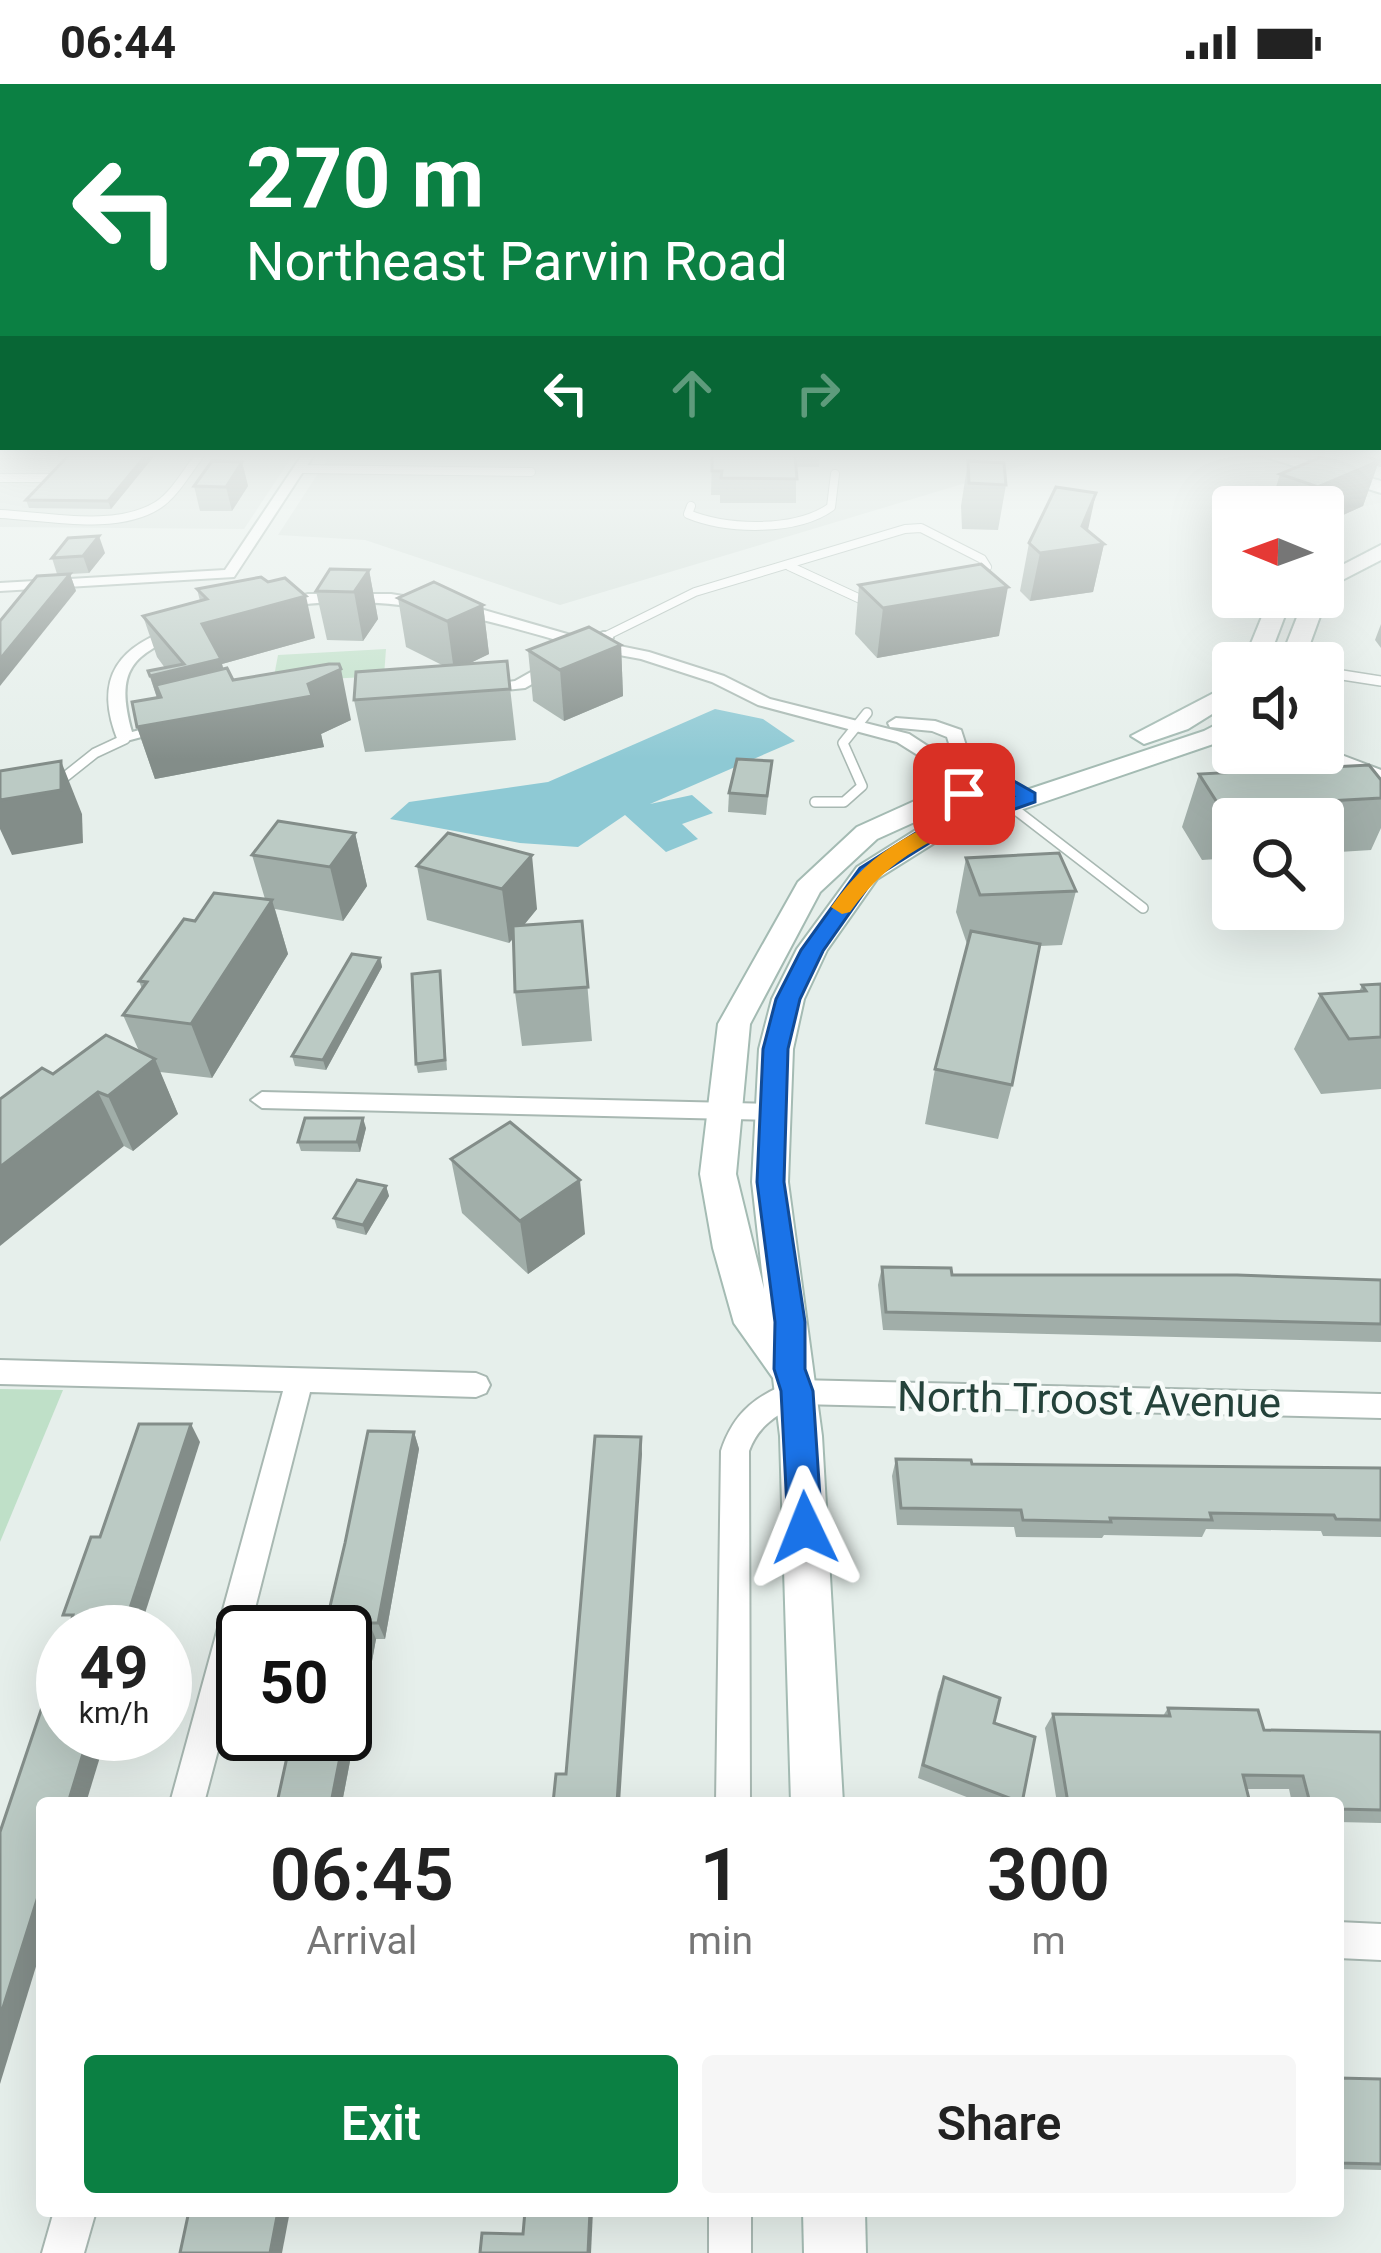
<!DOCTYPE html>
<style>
body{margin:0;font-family:Roboto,sans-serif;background:#f6f6f6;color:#222;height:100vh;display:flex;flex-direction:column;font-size:45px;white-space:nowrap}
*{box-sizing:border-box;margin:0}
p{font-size:39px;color:#767676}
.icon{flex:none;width:66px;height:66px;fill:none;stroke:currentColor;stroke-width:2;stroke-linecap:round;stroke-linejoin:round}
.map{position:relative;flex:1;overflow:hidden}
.sheet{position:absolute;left:36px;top:1713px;width:1308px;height:420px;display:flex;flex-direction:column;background:#fff;border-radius:12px;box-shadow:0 12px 48px #0002}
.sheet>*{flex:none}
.top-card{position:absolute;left:0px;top:0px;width:1383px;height:366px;box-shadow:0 12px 48px #0002;background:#0b8043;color:#fff;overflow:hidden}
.needle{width:78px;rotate:271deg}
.fabs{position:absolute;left:1212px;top:402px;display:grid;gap:24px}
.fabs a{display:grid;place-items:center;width:132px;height:132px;border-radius:12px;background:#fff;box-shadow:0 12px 48px #0002;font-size:60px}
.speed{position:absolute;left:36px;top:1521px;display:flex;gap:24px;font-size:60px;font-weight:700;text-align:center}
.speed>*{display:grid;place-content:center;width:156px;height:156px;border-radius:50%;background:#fff;box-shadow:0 12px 48px #0002;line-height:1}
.speed small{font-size:30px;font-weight:400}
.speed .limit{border:6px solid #111;border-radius:18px;background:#fff;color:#111}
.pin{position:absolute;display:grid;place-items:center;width:102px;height:102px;color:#fff;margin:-51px;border-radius:24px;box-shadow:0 6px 18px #0006}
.me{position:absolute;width:132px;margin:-66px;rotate:358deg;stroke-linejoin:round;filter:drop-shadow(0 0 9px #0008)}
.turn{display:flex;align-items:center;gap:42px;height:252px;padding:0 48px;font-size:54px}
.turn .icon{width:156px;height:156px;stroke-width:2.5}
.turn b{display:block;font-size:84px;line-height:102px}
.lanes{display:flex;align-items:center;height:114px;padding:0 48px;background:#0003;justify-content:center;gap:60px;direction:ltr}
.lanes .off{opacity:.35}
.eta{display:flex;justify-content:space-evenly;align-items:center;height:204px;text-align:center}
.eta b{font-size:72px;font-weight:600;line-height:84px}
.action{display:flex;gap:24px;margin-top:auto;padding:24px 48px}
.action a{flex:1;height:138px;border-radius:12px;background:#0b8043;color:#fff;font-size:48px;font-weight:600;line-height:138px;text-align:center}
.action a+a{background:#f6f6f6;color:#222}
.status{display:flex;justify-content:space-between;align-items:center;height:84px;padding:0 60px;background:#fff;direction:ltr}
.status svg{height:33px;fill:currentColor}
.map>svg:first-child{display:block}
.built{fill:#d4dfda}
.green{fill:#bfe0c8}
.water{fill:#8ec9d4}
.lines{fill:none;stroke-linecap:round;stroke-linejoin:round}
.lane-far1-casing{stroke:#a8b8b2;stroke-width:10}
.lane-casing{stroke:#a8b8b2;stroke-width:12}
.street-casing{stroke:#a8b8b2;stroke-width:4}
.secondary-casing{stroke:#a4bbb3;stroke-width:4}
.lane-far1{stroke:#fff;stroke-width:8}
.lane{stroke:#fff;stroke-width:9}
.street{fill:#fff;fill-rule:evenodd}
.secondary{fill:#fff;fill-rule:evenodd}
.wall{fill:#a1aea9}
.shaded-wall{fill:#838d89}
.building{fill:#bbcac4;stroke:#838d89;stroke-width:3}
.route{fill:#1a73e8;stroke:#114b97;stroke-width:3}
.slow{fill:#f59e0b}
.labels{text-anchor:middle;stroke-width:9;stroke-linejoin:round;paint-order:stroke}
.street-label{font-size:42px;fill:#24423a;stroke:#f7fbf9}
</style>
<div class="status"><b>06:44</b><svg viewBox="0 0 49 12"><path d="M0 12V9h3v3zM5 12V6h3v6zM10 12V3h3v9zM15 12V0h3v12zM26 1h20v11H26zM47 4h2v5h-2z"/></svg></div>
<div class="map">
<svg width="1381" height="2169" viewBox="0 0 1381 2169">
<rect width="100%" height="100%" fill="#e6efeb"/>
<g class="built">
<polygon points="0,371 293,371 244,445 0,443"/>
<polygon points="330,371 1042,371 1049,374 560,521 365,456 278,451"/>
</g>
<g class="green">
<polygon points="386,565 384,592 273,598 278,571"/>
<polygon points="0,1305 63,1306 0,1458"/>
</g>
<polygon class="water" points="715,625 763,635 795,657 650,720 692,711 713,729 682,740 698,755 666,768 625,731 578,763 520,759 390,735 409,718 548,698"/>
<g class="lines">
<g class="lane-far1-casing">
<g id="lane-far1">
<polyline points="300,385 531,388"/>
<polyline points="0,394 48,394"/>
<path d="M691,422L688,430C727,446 796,448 831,423L835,390"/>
<path d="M0,430C46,432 116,448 158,421C175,410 187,387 200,371"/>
<polyline points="789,482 869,519"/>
<polyline points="608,551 695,508 905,445 921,444 982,475 987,483 974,489"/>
</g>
</g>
<g class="lane-casing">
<g id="lane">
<polyline points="1323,588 1381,597"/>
<polyline points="56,700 95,669 125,655"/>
<polyline points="815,718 844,718 862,702 843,659 867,629"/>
<polyline points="1008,720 1143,824"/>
</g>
</g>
<g class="street-casing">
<g id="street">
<polygon points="302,371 314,371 234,493 0,507 0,499 225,486"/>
<path d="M308,510H391L477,524L588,556L603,548H613V554L605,559L649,568L724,592L770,615L909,650L1017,720L1014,724H1002L897,658L758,621L712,598L641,575L592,566L525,604L474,609V603L515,597L577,562C478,533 378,504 274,525L267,521Z"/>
<path d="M183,541L191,546L188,549C131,570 115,586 132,648L167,639L175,644L119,659C91,592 120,560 183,541Z"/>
<polygon points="1209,618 1233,626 1233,637 1203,626 1201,623"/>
<polygon points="896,634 935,637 961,646 969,671 954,675 947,653 932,647 890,643 888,639"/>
<polygon points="1323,664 1381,686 1381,697 1317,673 1314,669 1323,669"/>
<polygon points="979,677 1034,710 1034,718 1022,718 973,686 973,678"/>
<polygon points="262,1008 773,1020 785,1028 773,1036 262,1024 251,1016"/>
<polygon points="0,1276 476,1289 486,1293 490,1301 486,1309 476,1313 310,1308 249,1548 243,1548 243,1572 204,1719 170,1719 283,1307 0,1300"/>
<path d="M797,1296L1381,1310V1334L799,1320C776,1331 758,1342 749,1367L750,1719H716L721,1367C734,1327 758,1310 797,1296Z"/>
<polygon points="1338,1838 1381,1840 1381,1876 1338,1874"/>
<polygon points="54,2127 96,2127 84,2169 42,2169"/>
<rect x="709" y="2127" width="42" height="42"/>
</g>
</g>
<g class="secondary-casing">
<g id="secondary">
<polygon points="1259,371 1288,371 1381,397 1381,409"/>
<polygon points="1381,461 1381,476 1323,506 1323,491"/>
<polygon points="1323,508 1327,513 1303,579 1279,579 1305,513 1323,513"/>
<polygon points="1270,513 1292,513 1267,579 1243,579"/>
<polygon points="1233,599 1233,617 1188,645 1144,660 1131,652"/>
<polygon points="1233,632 1233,650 1222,657 947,751 877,795 827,866 804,915 793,965 788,1098 822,1352 843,1719 791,1719 780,1352 773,1294 734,1239 713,1164 700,1090 718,940 798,798 857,743 919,715 983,696 992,698 996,704 992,710 939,727 877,755 820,808 750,940 736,1090 764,1205 752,1098 759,965 772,915 797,865 857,783 927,739 1204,647"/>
<polygon points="803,2127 865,2127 866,2169 804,2169"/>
</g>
</g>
<use href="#lane-far1" class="lane-far1"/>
<use href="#lane" class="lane"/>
<use href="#street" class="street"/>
<use href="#secondary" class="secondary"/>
</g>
<g class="wall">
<polygon points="155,371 111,425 29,424 26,416"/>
<polygon points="712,371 820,371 819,383 796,383 796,419 720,419 720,411 711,411"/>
<polygon points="1378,371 1381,371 1381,383 1377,382 1363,422 1323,440 1323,423 1270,423 1280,390 1376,376"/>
<polygon points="968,377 1006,401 998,446 962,445 961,422"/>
<polygon points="242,378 248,402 232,427 200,427 194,402"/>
<polygon points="1088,447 1104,460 1093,508 1030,517 1020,507 1029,459"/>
<polygon points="105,469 89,489 70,490 76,507 57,490 52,474"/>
<polygon points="369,486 378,535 363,557 327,556 316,507"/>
<polygon points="859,501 999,552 877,574 855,550"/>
<polygon points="197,505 315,554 222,580 223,585 233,596 351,636 321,650 324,663 155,695 137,643 157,614 148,587 165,584 157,573 143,532 200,517"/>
<polygon points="398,514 483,521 489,570 468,580 507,577 516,656 365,668 354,616 444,582 406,563"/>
<polygon points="1381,540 1381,564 1375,556"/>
<polygon points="621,561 623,612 564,637 533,617 528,566"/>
<polygon points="772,677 766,731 728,728 729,709"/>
<polygon points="1199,690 1381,696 1381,744 1371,766 1323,769 1323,735 1233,735 1233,774 1202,776 1182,743"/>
<polygon points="355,749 367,802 343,837 275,825 288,870 212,994 160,988 178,1030 133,1067 124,1062 53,990 139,967 123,931 142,905 139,897 195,837 265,815 252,771"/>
<polygon points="448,749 537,825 524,841 582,837 592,957 522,962 515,908 514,854 509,859 427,836 417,782"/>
<polygon points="966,774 1076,807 1062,861 1040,862 1012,1001 998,1055 925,1040 935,985 967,860 956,828"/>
<polygon points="380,874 382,883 326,986 295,982 292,972"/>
<polygon points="440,887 447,986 418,989 416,980"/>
<polygon points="1381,900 1381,1005 1321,1010 1294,965 1320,910 1359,908 1362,901"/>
<polygon points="366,1044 360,1068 301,1067 298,1058"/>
<polygon points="451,1075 585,1150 528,1190 462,1129"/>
<polygon points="386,1102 389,1112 366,1151 337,1144 334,1134"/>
<polygon points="882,1183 952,1191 1381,1196 1381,1258 883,1246 878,1201"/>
<polygon points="414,1348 419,1365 385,1555 376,1555 366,1610 369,1616 359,1672 351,1672 342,1719 277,1719 345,1548"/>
<polygon points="896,1375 972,1380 1381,1384 1381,1453 1323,1452 1321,1447 1206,1445 1202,1453 1104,1451 1102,1454 1016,1453 1014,1443 897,1441 892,1392"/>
<polygon points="944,1593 994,1639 1022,1719 982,1719 918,1694 938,1608"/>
<polygon points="1168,1624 1264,1646 1381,1648 1381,1739 1338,1738 1338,1719 1292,1719 1289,1705 1246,1705 1250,1719 1057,1719 1045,1644 1053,1630 1163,1632"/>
<polygon points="1338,1994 1381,1995 1381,2086 1338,2085"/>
</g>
<g class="shaded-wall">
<polygon points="146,371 155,371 111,425 108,417"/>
<polygon points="1379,377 1363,422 1323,440 1323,423 1311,423 1318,403"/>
<polygon points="242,378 248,402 232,427 226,403"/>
<polygon points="1096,409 1086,455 1104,460 1093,508 1030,517 1040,469 1082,442"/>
<polygon points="99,452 105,469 89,489 83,472"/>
<polygon points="369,486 378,535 363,557 354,508"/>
<polygon points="70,490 76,507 0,602 0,575"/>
<polygon points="1008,503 999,552 877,574 883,524"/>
<polygon points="306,512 315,554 222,580 233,618 156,601 166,635 164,635 150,592 213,577 202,540"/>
<polygon points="483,521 489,570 454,587 447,537"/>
<polygon points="621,561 623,612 564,637 560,586"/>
<polygon points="341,585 351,636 321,650 324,663 155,695 137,643 308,600"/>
<polygon points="61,677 82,730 83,759 12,771 0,745 0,716"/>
<polygon points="355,749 367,802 343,837 330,783"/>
<polygon points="532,771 537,825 509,859 502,805"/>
<polygon points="272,816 288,870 212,994 191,940"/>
<polygon points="380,874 382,883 326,986 323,976"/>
<polygon points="155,975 178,1030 133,1067 108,1012"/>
<polygon points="98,1008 124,1062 0,1162 0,1083"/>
<polygon points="363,1034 366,1044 360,1068 357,1058"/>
<polygon points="580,1096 585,1150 528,1190 520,1137"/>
<polygon points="386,1102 389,1112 366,1151 363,1141"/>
<polygon points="191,1340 200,1358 139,1548 122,1548"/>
<polygon points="414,1348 419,1365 385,1555 378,1539"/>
<polygon points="641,1353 642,1370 620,1719 617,1719"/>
<polygon points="369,1539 376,1555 366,1610 369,1616 359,1672 351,1658 357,1601"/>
<polygon points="89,1650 107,1650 86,1719 68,1719"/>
<polygon points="343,1658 351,1672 342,1719 331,1719"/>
<polygon points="42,1800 42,1863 0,2000 0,1933"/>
<polygon points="278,2127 290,2127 282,2169 270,2169"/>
<polygon points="590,2127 593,2127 591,2169 588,2169"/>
</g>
<g class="building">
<polygon points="69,371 146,371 108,417 26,416"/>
<polygon points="712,371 795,371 797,395 721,394 722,387 712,387"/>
<polygon points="1326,371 1362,371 1379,377 1318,403 1280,390"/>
<polygon points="212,377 242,378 226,403 194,402"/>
<polygon points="968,377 1004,379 1006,401 969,399"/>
<polygon points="1056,403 1096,409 1082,442 1104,460 1040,469 1029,459"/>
<polygon points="99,452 83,472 52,474 68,454"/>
<polygon points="981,480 1008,503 883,524 859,501"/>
<polygon points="330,485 369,486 354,508 316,507"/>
<polygon points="70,490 0,575 0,537 37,492"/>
<polygon points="261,493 268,498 285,494 306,512 202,540 221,575 150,592 148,587 184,580 143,532 207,515 197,505"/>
<polygon points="434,498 483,521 447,537 398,514"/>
<polygon points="589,543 621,561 560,586 528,566"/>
<polygon points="507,577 510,605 354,616 356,588"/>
<polygon points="329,580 339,580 341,585 308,600 312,612 137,643 132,618 161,613 156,601 227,584 233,596"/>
<polygon points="737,675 772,677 767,712 729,709"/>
<polygon points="61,677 61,706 0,716 0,687"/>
<polygon points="1369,681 1381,696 1381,714 1220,723 1199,690"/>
<polygon points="278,737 355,749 330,783 252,771"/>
<polygon points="448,749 532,771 502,805 417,782"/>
<polygon points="1059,769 1076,807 980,811 966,774"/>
<polygon points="214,809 272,816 191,940 123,931 147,898 139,897 184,835 195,837"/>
<polygon points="582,837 588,903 515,908 513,842"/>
<polygon points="971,847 1040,860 1012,1001 935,985"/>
<polygon points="352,870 380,874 323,976 292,972"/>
<polygon points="440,887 445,976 416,980 412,890"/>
<polygon points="1381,900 1381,953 1349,955 1320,910 1366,907 1362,901"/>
<polygon points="106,951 155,975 108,1012 98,1008 0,1083 0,1015 42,984 53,990"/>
<polygon points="305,1034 363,1034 357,1058 298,1058"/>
<polygon points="510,1038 580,1096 520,1137 451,1075"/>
<polygon points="357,1096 386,1102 363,1141 334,1134"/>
<polygon points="882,1183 951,1184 952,1191 1237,1191 1381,1196 1381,1240 886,1228"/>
<polygon points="139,1340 191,1340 122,1548 68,1548 73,1531 63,1531 91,1453 100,1453"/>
<polygon points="368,1347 414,1348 378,1539 369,1539 357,1601 362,1601 351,1658 343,1658 331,1719 277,1719 292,1650 345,1650 345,1548 324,1548 345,1459"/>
<polygon points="595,1352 641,1353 617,1719 553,1719 556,1690 566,1690"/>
<polygon points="896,1375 971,1376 972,1380 1381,1384 1381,1436 1336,1435 1334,1431 1210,1429 1212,1436 1110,1434 1111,1438 1023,1436 1021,1426 901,1424"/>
<polygon points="63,1561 63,1650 89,1650 68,1719 42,1719 42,1800 0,1933 0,1748"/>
<polygon points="944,1593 1000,1614 994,1639 1035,1653 1022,1719 923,1681"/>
<polygon points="1168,1624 1258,1626 1264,1646 1381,1648 1381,1726 1338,1725 1338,1719 1310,1719 1303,1692 1243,1691 1250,1719 1068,1719 1053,1630 1170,1632"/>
<polygon points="1338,1994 1381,1995 1381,2080 1338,2079"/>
<polygon points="189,2127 278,2127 270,2169 180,2169"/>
<polygon points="525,2127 590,2127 588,2169 480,2169 482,2149 523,2150"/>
</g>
<linearGradient id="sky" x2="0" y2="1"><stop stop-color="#84bce0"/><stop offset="0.55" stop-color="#f4f8f6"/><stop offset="1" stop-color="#f4f8f6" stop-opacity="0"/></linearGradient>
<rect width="1381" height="675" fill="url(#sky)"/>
<polygon class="route" points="1005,692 1035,709 1035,718 945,749 875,793 823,867 800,915 788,965 784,1098 805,1238 805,1285 813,1307 822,1444 817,1455 805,1460 793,1455 788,1444 781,1307 774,1285 775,1238 757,1098 763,965 776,915 801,866 860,784 930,740 1013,712 1002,705 964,716 954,710"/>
<path class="slow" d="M995,719L1002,721V729C936,752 892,770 850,828L842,830L831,823C873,763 925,738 995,719Z"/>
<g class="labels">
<g class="street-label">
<text transform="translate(1089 1315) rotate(1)" y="15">North Troost Avenue</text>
</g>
</g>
</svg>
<div class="fabs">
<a><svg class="needle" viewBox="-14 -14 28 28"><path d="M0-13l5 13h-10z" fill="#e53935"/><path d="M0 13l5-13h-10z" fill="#767676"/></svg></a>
<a><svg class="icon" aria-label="sound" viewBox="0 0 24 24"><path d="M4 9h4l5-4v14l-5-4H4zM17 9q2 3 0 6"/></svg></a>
<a><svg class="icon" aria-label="search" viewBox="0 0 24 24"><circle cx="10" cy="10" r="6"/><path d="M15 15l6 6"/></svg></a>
</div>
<div class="speed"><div>49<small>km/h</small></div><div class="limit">50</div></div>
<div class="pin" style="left:964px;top:710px;background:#d93025"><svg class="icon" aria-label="arrive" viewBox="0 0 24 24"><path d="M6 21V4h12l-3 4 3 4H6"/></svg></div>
<svg class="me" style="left:805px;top:1444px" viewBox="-20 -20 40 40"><path d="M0-17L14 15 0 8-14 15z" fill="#1a73e8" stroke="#fff" stroke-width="4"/></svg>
<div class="top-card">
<div class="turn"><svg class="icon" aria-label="left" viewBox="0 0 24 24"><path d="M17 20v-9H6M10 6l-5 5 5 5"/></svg><div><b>270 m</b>Northeast Parvin Road</div></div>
<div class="lanes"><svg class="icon" aria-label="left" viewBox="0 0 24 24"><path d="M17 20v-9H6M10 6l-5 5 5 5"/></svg><svg class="icon off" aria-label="ahead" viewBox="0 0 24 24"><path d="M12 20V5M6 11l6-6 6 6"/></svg><svg class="icon off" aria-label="right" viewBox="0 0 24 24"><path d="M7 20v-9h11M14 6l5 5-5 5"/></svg></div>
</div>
<section class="sheet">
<div class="eta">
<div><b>06:45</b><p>Arrival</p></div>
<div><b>1</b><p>min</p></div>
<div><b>300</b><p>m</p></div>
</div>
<div class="action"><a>Exit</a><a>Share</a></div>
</section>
</div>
